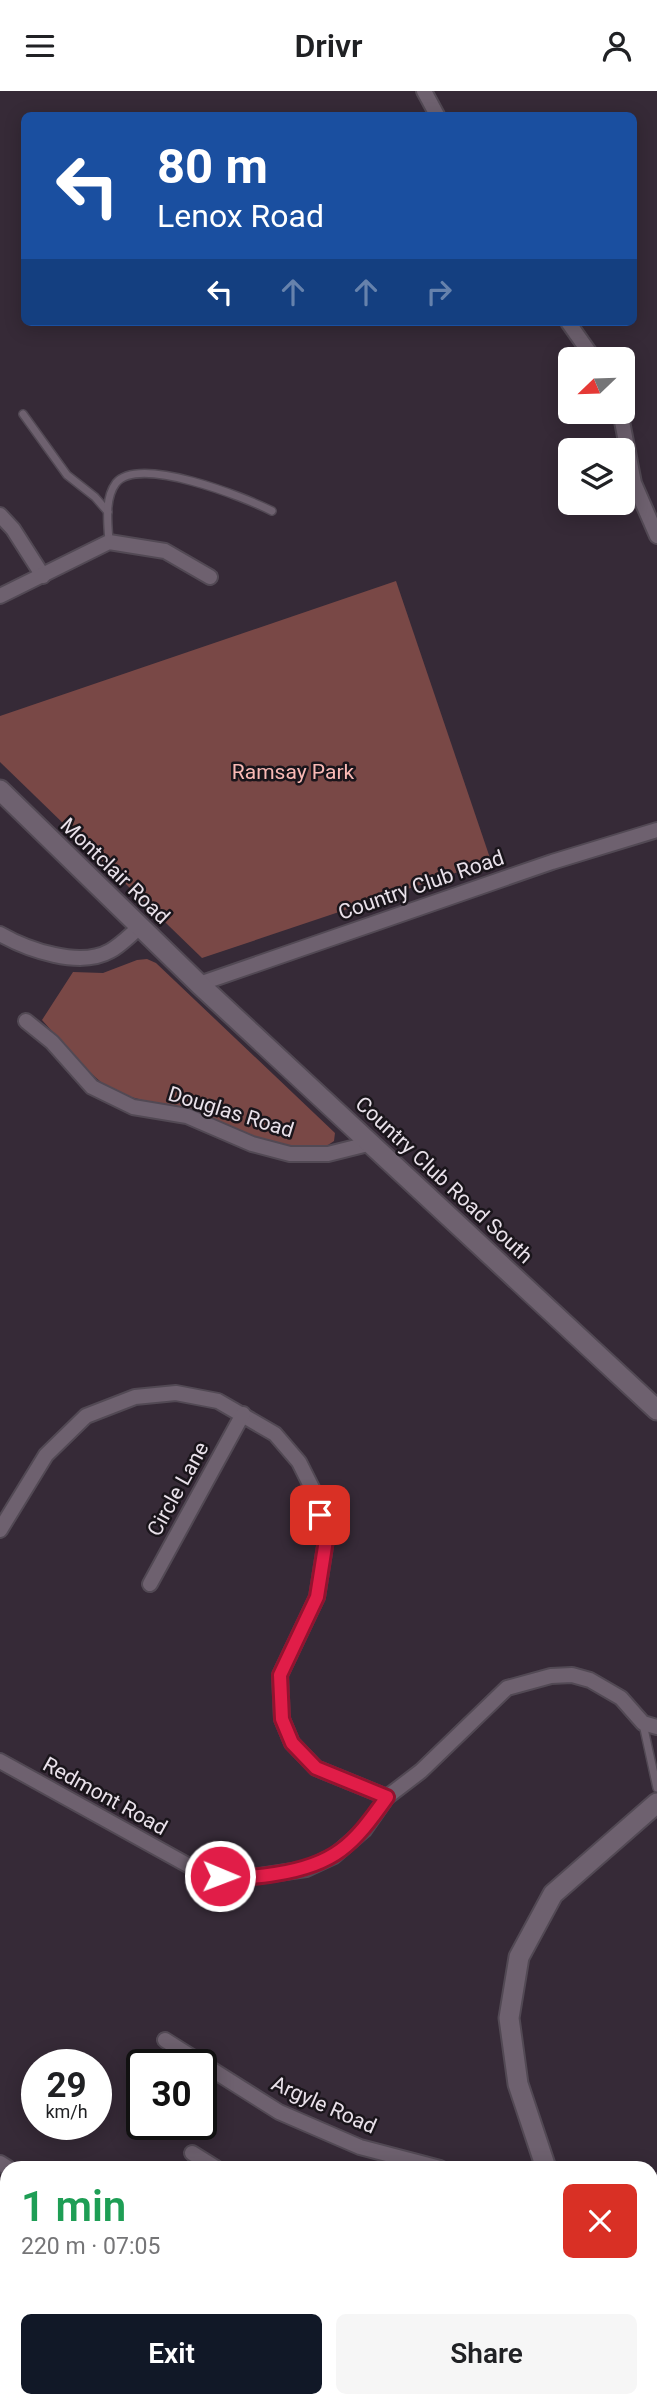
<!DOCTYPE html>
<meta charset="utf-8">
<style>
body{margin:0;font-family:Roboto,sans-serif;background:#f6f6f6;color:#202124;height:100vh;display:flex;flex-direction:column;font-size:26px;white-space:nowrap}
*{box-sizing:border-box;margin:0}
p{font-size:23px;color:#757577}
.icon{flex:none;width:38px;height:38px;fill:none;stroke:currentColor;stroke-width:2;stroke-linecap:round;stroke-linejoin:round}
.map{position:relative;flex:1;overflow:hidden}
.side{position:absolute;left:0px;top:2070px;width:658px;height:247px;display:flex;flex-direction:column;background:#fff;border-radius:21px 21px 0 0;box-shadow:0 4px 18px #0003}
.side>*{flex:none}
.hud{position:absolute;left:21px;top:21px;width:616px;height:214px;border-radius:10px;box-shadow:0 4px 18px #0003;background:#1a4fa0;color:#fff;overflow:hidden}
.needle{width:46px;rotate:247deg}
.fabs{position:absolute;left:558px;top:256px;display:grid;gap:14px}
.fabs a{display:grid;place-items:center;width:77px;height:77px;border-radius:10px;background:#fff;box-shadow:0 4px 18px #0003;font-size:35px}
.speed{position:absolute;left:21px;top:1958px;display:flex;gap:14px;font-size:35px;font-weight:700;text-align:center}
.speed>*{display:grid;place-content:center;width:91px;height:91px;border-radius:50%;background:#fff;box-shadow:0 4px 18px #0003;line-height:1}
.speed small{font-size:18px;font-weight:400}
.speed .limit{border:4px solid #111;border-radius:10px;background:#fff;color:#111}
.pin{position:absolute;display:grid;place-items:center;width:60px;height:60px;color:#fff;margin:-30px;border-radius:14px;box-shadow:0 4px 10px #0006}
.me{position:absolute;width:77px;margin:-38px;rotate:91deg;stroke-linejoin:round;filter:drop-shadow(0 0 5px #0008)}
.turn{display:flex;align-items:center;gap:24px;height:147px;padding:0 21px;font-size:32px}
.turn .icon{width:91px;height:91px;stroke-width:2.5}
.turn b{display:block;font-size:49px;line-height:60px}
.lanes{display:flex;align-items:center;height:66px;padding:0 21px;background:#0003;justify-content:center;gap:35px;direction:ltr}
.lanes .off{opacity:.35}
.round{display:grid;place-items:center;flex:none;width:74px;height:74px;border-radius:10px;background:#f6f6f6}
.headline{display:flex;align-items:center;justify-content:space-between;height:119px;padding:0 21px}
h1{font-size:42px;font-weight:600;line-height:52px;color:#1e9e55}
.cta{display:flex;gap:14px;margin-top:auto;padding:14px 21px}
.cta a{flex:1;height:80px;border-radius:10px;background:#111827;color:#fff;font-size:28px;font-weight:600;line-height:80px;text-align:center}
.cta a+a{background:#f6f6f6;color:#202124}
header{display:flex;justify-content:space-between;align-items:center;height:91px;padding:0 21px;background:#fff;font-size:32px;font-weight:600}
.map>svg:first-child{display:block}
.green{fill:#794846}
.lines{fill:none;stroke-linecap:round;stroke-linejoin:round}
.service-casing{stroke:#524954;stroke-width:10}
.minor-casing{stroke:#524954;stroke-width:18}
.secondary-casing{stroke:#524954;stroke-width:23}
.service{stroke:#6e616f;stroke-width:7}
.minor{stroke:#6e616f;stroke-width:14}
.secondary{stroke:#6e616f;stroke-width:19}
.route-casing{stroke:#92132f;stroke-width:18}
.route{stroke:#e11d48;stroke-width:12}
.labels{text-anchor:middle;stroke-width:5;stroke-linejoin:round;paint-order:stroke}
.park-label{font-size:21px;fill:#f9b9b5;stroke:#1a151b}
.street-label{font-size:21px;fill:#e9e1ea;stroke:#1a151b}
</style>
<header><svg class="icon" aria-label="menu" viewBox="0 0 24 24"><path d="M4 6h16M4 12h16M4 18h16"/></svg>Drivr<svg class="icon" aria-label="person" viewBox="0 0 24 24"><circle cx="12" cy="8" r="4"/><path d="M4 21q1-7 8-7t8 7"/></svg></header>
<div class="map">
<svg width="657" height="2316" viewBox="0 0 657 2316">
<rect width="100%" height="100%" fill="#362a37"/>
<g class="green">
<polygon points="396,490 491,770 202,867 0,671 0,625"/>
<polygon points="147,868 156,872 335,1042 334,1050 325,1056 303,1060 277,1055 184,1020 112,1001 83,975 42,929 73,881 103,882 137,869"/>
</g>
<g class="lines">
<g class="service-casing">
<g id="service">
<polyline points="23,323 67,384 95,406 108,421"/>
<path d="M109,451C108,433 104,408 116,392C139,364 244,406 272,420"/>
<polyline points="643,1633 657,1697"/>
<polyline points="245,2310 245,2316"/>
</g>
</g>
<g class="minor-casing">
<g id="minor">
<polyline points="424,0 437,24"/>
<polyline points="568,231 594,268"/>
<polyline points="620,320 634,392 657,445"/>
<polyline points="0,424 13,438 43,485"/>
<polyline points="0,505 109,451 165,460 210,486"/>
<path d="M0,843C28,859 80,877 110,860C121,854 130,844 140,836"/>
<polyline points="199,893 552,771 657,739"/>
<polyline points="26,930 52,951 92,996 133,1016 187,1025 252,1053 290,1063 328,1063 372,1052"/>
<polyline points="0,1439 46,1364 86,1325 135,1306 176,1302 218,1310 275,1343 299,1371 313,1399 326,1449 317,1506 280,1584 282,1628 292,1652 316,1677 387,1706"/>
<polyline points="150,1493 243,1323"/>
<polyline points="0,1670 202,1782 239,1788 306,1778 334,1765 364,1739 387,1706 421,1680 507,1597 551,1585 572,1584 590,1589 621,1607 643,1632 657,1636"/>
<polyline points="165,1949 279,2021 360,2056 440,2077"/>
<polyline points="192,2062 216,2077"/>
<polyline points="0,2072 8,2077"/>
<polyline points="651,2090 657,2090"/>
<polyline points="515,2310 523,2316"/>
<polyline points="20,2316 33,2310"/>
</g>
</g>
<g class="secondary-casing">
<g id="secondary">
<polyline points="0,699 199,893 657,1319"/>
<polyline points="546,2077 518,1993 509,1927 519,1866 553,1803 657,1712"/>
<polyline points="593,2310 595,2316"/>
</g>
</g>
<use href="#service" class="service"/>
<use href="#minor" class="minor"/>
<use href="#secondary" class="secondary"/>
</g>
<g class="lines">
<g class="route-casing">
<path id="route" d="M220,1785C239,1788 256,1786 275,1783C335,1774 353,1754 387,1706L316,1677L292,1652L282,1628L280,1584L317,1506L326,1449L320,1424"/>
</g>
<use href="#route" class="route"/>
</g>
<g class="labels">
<g class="park-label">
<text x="293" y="688">Ramsay Park</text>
</g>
<g class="street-label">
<text transform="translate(115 780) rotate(44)" y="7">Montclair Road</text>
<text transform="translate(421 794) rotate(-19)" y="7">Country Club Road</text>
<text transform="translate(231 1021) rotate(17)" y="7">Douglas Road</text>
<text transform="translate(444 1089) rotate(43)" y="7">Country Club Road South</text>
<text transform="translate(178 1398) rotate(-61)" y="7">Circle Lane</text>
<text transform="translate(105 1705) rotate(29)" y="7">Redmont Road</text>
<text transform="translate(324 2014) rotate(24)" y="7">Argyle Road</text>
</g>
</g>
</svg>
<div class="fabs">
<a><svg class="needle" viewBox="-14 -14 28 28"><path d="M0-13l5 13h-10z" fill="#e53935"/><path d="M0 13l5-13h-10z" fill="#757577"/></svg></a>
<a><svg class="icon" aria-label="layers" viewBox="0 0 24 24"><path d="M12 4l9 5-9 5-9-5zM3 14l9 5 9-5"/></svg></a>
</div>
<div class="speed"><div>29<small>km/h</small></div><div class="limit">30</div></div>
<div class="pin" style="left:320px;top:1424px;background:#d93025"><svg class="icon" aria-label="arrive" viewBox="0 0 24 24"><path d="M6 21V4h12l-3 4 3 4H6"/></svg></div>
<svg class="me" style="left:220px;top:1785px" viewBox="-20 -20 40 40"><circle r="17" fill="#e11d48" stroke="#fff" stroke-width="3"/><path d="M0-11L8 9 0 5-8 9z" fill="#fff"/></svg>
<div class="hud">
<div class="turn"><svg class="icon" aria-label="left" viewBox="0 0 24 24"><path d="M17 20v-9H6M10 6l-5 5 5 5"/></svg><div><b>80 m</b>Lenox Road</div></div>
<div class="lanes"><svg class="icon" aria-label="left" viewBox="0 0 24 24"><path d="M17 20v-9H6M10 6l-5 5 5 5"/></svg><svg class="icon off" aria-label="ahead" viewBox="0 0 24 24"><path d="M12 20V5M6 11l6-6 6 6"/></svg><svg class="icon off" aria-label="ahead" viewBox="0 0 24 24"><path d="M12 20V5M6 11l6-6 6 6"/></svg><svg class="icon off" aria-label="right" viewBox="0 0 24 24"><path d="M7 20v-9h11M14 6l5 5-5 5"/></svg></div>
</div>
<section class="side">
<div class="headline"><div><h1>1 min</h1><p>220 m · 07:05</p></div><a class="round" style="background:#d93025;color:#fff"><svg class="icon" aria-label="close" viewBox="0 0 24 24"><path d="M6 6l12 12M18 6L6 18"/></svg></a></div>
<div class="cta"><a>Exit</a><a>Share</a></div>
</section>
</div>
